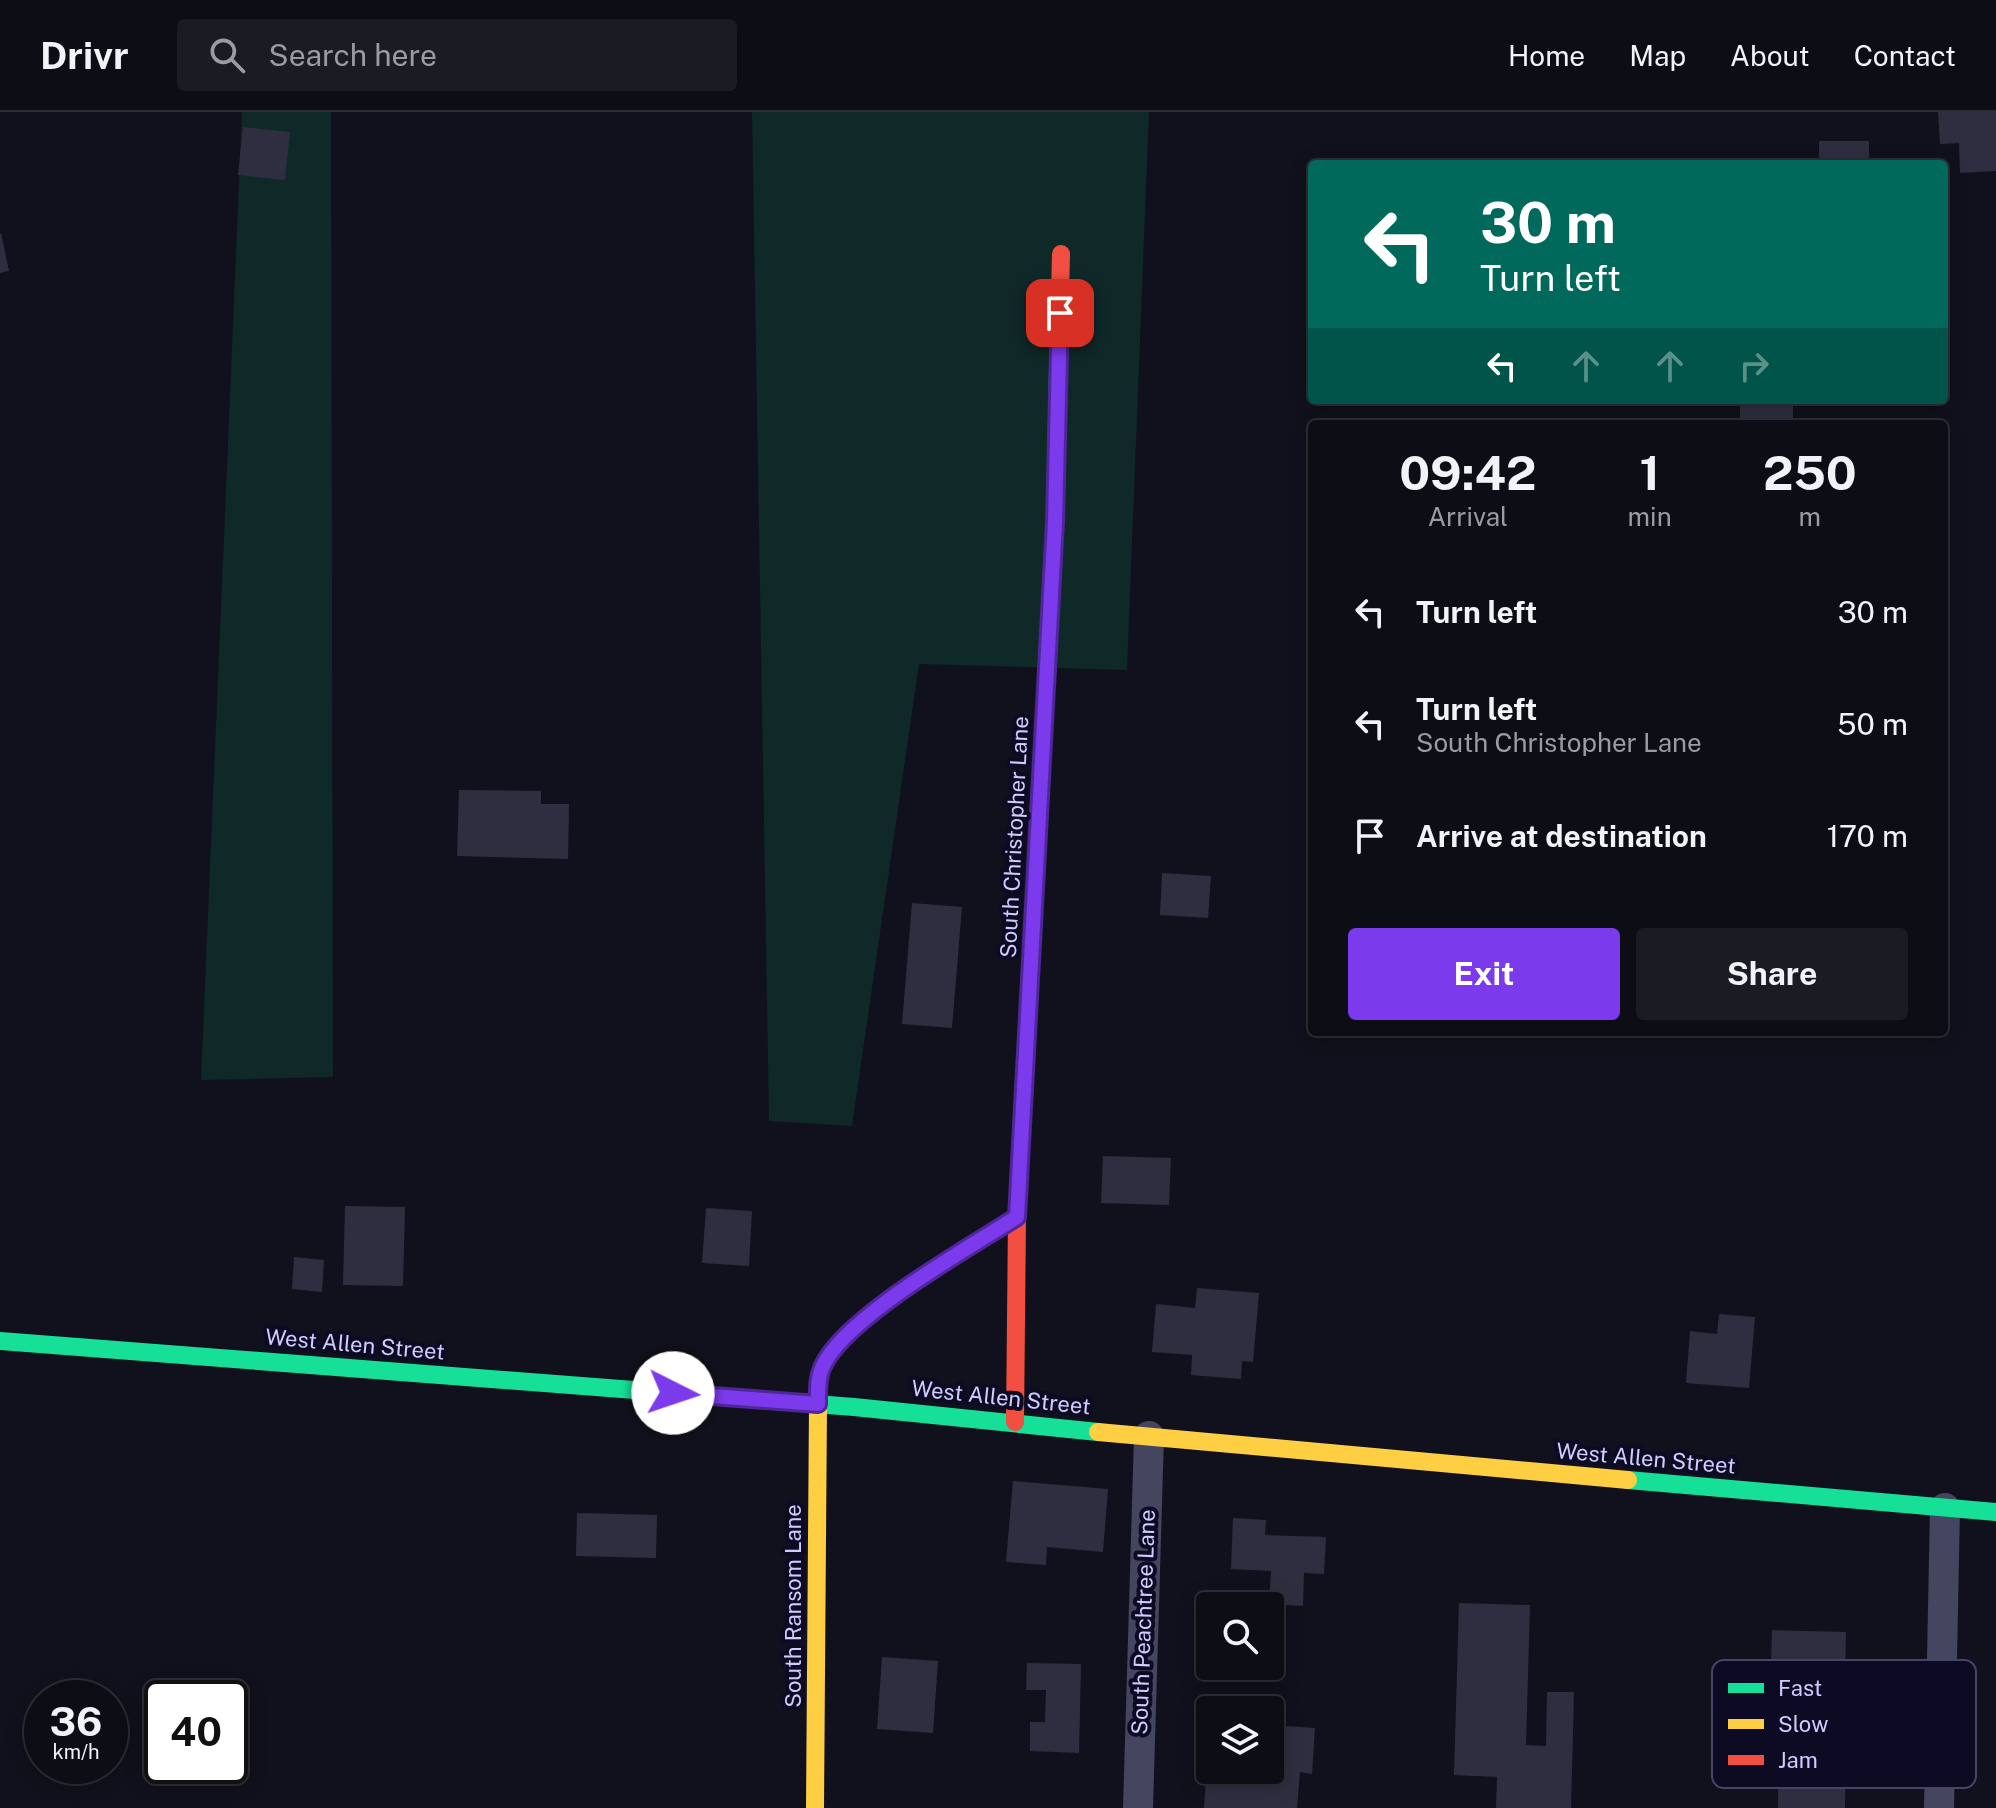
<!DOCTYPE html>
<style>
body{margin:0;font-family:"Public Sans",sans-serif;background:#1b1b23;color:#f1f3f6;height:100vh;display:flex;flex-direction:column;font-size:30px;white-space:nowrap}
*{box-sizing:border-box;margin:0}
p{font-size:26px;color:#9a9ca1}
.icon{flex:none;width:44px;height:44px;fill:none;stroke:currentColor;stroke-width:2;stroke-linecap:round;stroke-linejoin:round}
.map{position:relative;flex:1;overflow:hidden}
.details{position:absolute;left:1308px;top:308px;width:640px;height:616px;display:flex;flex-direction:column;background:#0d0d16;border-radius:8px;box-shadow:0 4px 20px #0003,0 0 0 2px #2d2d35}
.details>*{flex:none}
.top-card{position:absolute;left:1308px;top:48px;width:640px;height:244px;border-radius:8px;box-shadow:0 4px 20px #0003,0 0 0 2px #2d2d35;background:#00695c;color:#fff;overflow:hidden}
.tools{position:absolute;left:1196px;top:1480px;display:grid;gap:16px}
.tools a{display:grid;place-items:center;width:88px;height:88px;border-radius:8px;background:#0d0d16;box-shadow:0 4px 20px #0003,0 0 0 2px #2d2d35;font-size:40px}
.speed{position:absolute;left:24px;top:1568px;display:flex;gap:16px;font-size:40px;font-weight:700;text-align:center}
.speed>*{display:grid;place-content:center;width:104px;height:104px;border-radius:50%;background:#0d0d16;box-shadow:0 4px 20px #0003,0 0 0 2px #2d2d35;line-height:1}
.speed small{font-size:20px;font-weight:400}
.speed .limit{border:4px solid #111;border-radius:12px;background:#fff;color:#111}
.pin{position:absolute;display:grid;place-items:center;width:68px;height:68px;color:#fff;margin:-34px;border-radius:16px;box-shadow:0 4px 12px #0006}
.me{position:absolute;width:88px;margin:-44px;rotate:94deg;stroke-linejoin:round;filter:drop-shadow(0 0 6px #0008)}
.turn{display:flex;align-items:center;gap:28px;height:168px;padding:0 40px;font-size:36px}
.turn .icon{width:104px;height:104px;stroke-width:2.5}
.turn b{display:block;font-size:56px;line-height:68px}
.lanes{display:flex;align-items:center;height:76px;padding:0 40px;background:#0003;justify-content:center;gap:40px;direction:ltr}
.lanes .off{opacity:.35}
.eta{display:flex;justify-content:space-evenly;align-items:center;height:136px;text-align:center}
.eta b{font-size:48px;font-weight:700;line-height:56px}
.button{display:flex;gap:16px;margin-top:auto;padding:16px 40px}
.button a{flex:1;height:92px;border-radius:8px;background:#7c3aed;color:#fff;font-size:32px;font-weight:700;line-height:92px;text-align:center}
.button a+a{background:#1b1b23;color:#f1f3f6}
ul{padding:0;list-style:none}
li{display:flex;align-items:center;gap:24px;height:112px;padding:0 40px}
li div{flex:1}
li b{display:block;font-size:30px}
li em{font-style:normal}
header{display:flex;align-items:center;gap:48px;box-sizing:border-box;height:112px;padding:0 40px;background:#0d0d16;border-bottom:2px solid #2d2d35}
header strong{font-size:38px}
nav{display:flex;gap:44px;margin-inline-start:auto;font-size:28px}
.search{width:560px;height:72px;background:#1b1b23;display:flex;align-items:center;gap:20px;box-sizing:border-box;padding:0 28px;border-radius:8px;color:#9a9ca1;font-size:30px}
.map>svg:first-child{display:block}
.green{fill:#0e2928}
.building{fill:#2f2e40}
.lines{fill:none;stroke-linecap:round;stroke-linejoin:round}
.lane{stroke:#44455f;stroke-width:16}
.street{stroke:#44455f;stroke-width:30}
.fast{stroke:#16e098;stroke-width:18}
.slow{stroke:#ffcf43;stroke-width:18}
.jam{stroke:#f24e42;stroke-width:18}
.route-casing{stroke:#51269a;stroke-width:20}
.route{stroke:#7c3aed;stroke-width:14}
.labels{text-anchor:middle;stroke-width:8;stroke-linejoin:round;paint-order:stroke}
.street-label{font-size:22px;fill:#cfcdff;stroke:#0d0b23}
.key{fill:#0d0b23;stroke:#474565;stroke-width:2}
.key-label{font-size:22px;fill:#cfcdff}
</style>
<header>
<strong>Drivr</strong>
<div class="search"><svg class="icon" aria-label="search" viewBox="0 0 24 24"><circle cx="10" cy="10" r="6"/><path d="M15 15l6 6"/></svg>Search here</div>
<nav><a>Home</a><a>Map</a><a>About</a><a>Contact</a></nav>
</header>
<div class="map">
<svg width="1996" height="1696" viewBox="0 0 1996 1696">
<rect width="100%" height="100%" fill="#11111d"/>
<g class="green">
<polygon points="242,0 331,0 333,965 201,968"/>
<polygon points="752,0 1149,0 1127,558 919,552 852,1014 769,1009"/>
</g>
<g class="building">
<polygon points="1938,0 1996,0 1996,59 1960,61 1959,31 1940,32"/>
<polygon points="243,15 290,20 285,68 238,63"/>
<rect x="1819" y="29" width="50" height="23"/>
<polygon points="1,121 9,159 0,161 0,122"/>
<polygon points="1740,292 1793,293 1793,312 1740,312"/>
<polygon points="459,678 541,679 541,692 569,692 568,747 457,744"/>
<polygon points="1162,761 1211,764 1208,806 1160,803"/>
<polygon points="912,791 962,795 952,916 902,912"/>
<polygon points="1103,1044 1171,1046 1169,1093 1101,1091"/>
<polygon points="345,1094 405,1095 403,1174 343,1173"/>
<polygon points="706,1096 752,1099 749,1154 702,1151"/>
<polygon points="294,1145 324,1148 322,1180 292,1177"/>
<polygon points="1197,1176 1259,1181 1253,1250 1242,1249 1241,1267 1191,1263 1192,1243 1152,1240 1156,1192 1195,1196"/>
<polygon points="1719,1202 1755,1205 1749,1276 1686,1271 1690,1219 1717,1222"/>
<polygon points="1013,1369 1108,1377 1103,1440 1047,1435 1046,1453 1006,1450"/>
<polygon points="577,1401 657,1403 656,1446 576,1444"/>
<polygon points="1233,1406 1266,1408 1265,1423 1326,1425 1324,1462 1304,1461 1303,1494 1269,1492 1271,1459 1231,1457"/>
<polygon points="1459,1491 1530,1493 1526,1633 1546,1634 1547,1580 1574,1580 1571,1696 1496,1696 1497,1665 1454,1663"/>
<polygon points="1772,1518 1846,1520 1845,1560 1823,1559 1822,1587 1770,1586"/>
<polygon points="882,1545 938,1549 933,1621 877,1617"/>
<polygon points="1027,1551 1081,1552 1079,1641 1030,1639 1030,1610 1045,1610 1046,1578 1026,1578"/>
<polygon points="1270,1613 1315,1616 1312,1662 1300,1660 1297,1696 1204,1696 1207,1651 1210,1652 1210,1658 1270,1658"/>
<polygon points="1779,1619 1846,1620 1845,1696 1778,1696"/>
</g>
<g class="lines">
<path class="lane" d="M818,1291C817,1271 820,1255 832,1239C845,1222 866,1207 883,1194C924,1164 968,1137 1011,1109"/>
<g class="street">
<polyline points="1138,1696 1149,1324"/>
<polyline points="1939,1696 1945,1396"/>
</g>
<g class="fast">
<polyline points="1023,989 1055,410 1058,257"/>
<polyline points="0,1229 854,1295 1098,1320"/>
<polyline points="1628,1368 1996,1400"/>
</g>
<g class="slow">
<polyline points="1098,1320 1628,1368"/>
<polyline points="815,1696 818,1292"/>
</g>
<g class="jam">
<polyline points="1058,257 1061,142"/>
<polyline points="1015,1310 1017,1105 1023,989"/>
</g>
</g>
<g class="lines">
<g class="route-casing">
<path id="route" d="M673,1281L818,1292C818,1280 817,1268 822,1256C842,1207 970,1135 1017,1105L1055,410L1060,201"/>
</g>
<use href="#route" class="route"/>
</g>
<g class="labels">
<g class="street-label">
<text transform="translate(1014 725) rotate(-87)" y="8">South Christopher Lane</text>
<text transform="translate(355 1232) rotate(5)" y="8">West Allen Street</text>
<text transform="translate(1001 1285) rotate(6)" y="8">West Allen Street</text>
<text transform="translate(1646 1346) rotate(5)" y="8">West Allen Street</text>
<text transform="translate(793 1494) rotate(-90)" y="8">South Ransom Lane</text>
<text transform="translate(1143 1510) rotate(-88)" y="8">South Peachtree Lane</text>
</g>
</g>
<rect x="1712" y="1548" width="264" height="128" rx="12" class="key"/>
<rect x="1728" y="1571" width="36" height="10" fill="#16e098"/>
<rect x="1728" y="1607" width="36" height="10" fill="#ffcf43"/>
<rect x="1728" y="1643" width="36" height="10" fill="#f24e42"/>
<g class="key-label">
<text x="1778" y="1584">Fast</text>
<text x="1778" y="1620">Slow</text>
<text x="1778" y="1656">Jam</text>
</g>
</svg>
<div class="tools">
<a><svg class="icon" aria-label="search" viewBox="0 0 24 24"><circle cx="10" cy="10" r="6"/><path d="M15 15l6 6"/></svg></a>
<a><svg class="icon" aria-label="layers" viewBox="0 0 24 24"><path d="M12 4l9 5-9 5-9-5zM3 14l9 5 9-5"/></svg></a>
</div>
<div class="speed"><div>36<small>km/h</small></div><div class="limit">40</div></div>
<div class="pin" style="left:1060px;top:201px;background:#d93025"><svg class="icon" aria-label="arrive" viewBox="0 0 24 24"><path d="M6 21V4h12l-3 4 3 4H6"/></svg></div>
<svg class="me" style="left:673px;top:1281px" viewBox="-20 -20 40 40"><circle r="19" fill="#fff"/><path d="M0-13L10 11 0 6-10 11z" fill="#7c3aed"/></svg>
<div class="top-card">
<div class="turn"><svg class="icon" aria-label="left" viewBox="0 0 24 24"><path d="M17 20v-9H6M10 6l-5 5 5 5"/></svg><div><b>30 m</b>Turn left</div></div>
<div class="lanes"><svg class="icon" aria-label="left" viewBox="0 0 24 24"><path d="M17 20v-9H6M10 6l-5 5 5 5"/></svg><svg class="icon off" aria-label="ahead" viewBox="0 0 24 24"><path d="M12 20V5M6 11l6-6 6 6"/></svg><svg class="icon off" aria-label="ahead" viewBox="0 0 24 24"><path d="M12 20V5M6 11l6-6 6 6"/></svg><svg class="icon off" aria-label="right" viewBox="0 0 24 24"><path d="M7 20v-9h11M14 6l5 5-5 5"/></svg></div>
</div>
<section class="details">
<div class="eta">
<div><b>09:42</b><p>Arrival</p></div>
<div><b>1</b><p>min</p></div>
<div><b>250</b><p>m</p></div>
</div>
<ul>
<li><svg class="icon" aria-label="left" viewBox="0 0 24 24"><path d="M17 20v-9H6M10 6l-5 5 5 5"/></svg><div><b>Turn left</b></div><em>30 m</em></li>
<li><svg class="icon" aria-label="left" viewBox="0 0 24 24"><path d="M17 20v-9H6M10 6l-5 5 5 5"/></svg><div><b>Turn left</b><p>South Christopher Lane</p></div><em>50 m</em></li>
<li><svg class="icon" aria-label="arrive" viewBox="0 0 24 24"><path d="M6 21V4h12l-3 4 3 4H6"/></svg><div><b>Arrive at destination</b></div><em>170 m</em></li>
</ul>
<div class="button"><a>Exit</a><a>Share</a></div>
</section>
</div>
